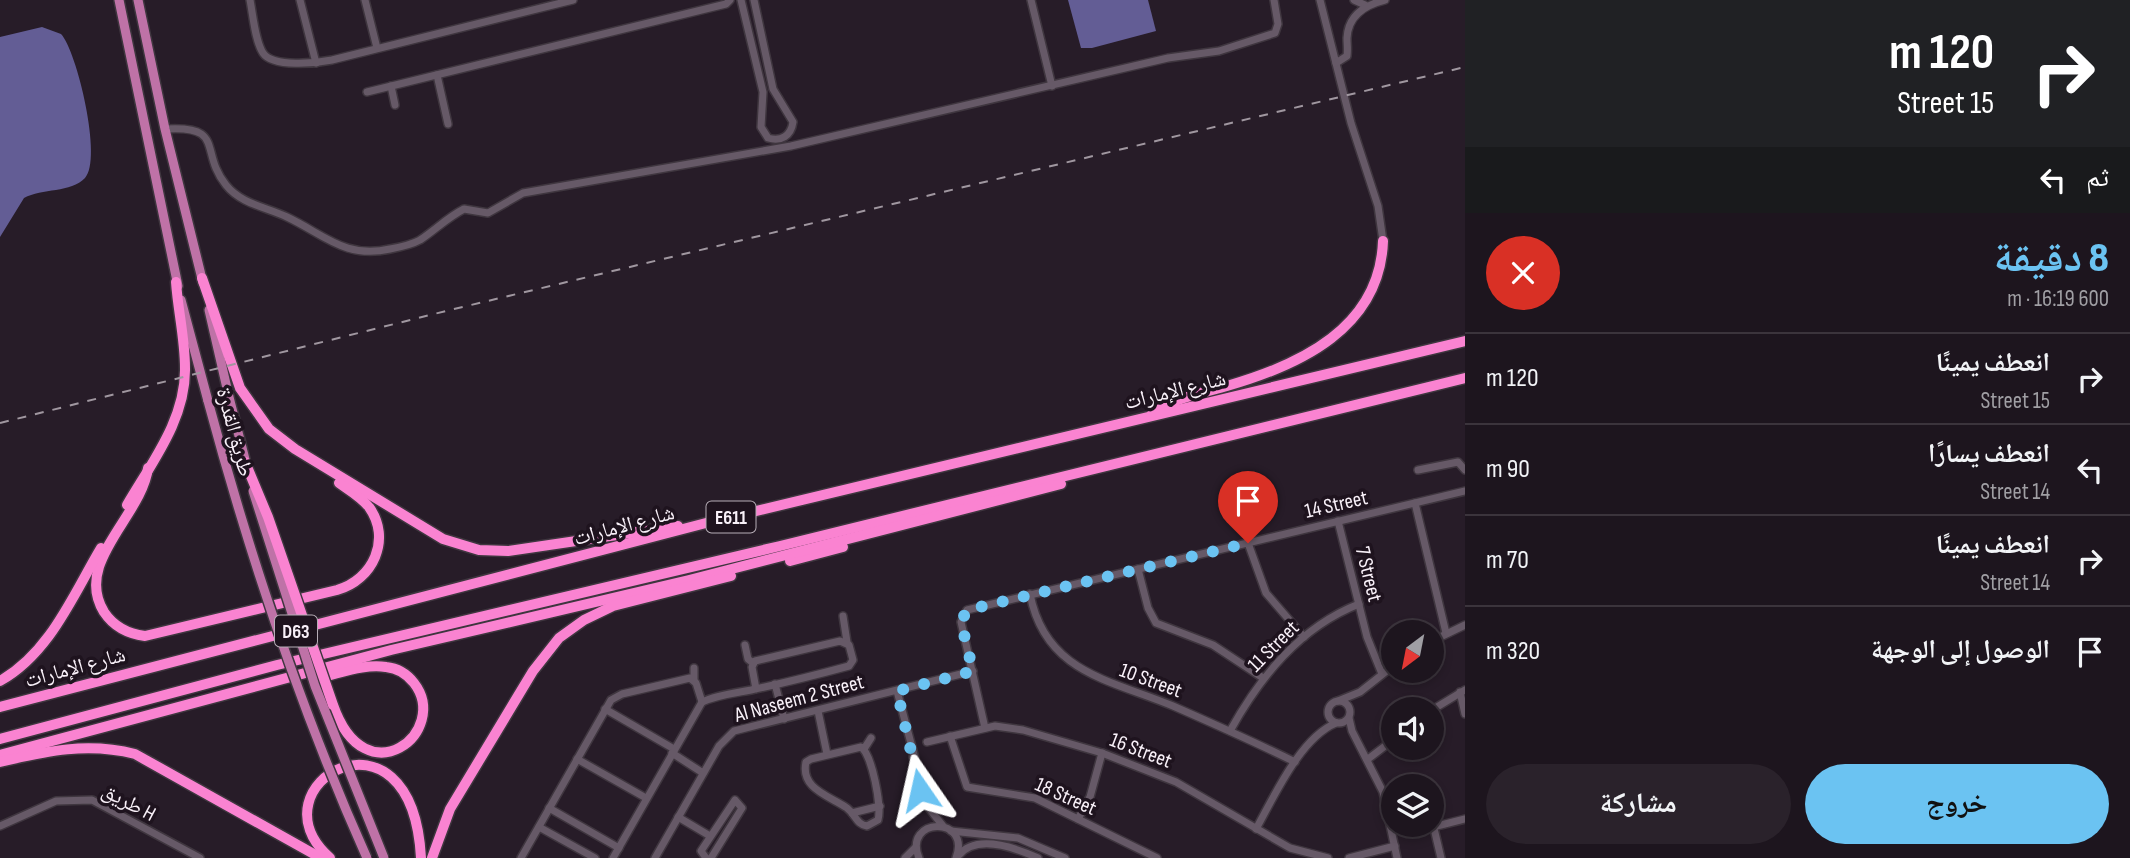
<!DOCTYPE html>
<html lang="ar">
<meta charset="utf-8">
<style>
body{margin:0;font-family:"Sofia Sans Condensed","Noto Naskh Arabic",sans-serif;background:#2a222b;color:#f1f3f6;direction:rtl;height:100vh;display:flex;flex-direction:column;font-size:26px;white-space:nowrap}
*{box-sizing:border-box;margin:0}
p{font-size:23px;color:#a09fa4}
.icon{flex:none;width:38px;height:38px;fill:none;stroke:currentColor;stroke-width:2;stroke-linecap:round;stroke-linejoin:round}
.map{position:relative;flex:1;overflow:hidden;direction:ltr}
.drawer{display:flex;flex-direction:column;background:#1d151e;width:665px}
.drawer>*{flex:none}
.top-card{background:#202124;color:#fff;overflow:hidden}
.needle{width:46px;rotate:212deg}
.tools{position:absolute;left:1381px;top:620px;display:grid;gap:14px}
.tools a{display:grid;place-items:center;width:63px;height:63px;border-radius:50%;background:#1d151e;box-shadow:0 4px 10px #0003,0 0 0 2px #3b343c;font-size:35px}
.pin{position:absolute;display:grid;place-items:center;width:60px;height:60px;color:#fff;margin:-72px -30px;border-radius:50% 50% 50% 0;rotate:-45deg;box-shadow:0 0 7px #0007}
.pin .icon{rotate:45deg}
.me{position:absolute;width:77px;margin:-38px;rotate:349deg;stroke-linejoin:round;filter:drop-shadow(0 0 5px #0008)}
.turn{display:flex;align-items:center;gap:24px;height:147px;padding:0 21px;font-size:32px}
.turn .icon{width:91px;height:91px;stroke-width:2.5}
.turn b{display:block;font-size:49px;line-height:60px}
.then{display:flex;align-items:center;height:66px;padding:0 21px;background:#0003;gap:14px;font-size:26px}
.round{display:grid;place-items:center;flex:none;width:74px;height:74px;border-radius:37px;background:#2a222b}
.head{display:flex;align-items:center;justify-content:space-between;height:119px;padding:0 21px}
h1{font-size:42px;font-weight:800;line-height:52px;color:#6bc3f2}
.cta{display:flex;gap:14px;margin-top:auto;padding:14px 21px}
.cta a{flex:1;height:80px;border-radius:42px;background:#6bc3f2;color:#111;font-size:28px;font-weight:800;line-height:80px;text-align:center}
.cta a+a{background:#2a222b;color:#f1f3f6}
ul{padding:0;list-style:none}
li{display:flex;align-items:center;gap:21px;height:91px;padding:0 21px;border-top:2px solid #3b343c}
li div{flex:1}
li b{display:block;font-size:26px}
li em{font-style:normal}
main{display:flex;flex:1;min-height:0}
.map>svg:first-child{display:block}
.water{fill:#635d95}
.lines{fill:none;stroke-linecap:round;stroke-linejoin:round}
.minor-casing{stroke:#3f363f;stroke-width:10}
.major-casing{stroke:#3f363f;stroke-width:12}
.highway-casing{stroke:#3f363f;stroke-width:13}
.minor{stroke:#665967;stroke-width:7}
.major{stroke:#bf72a7;stroke-width:9}
.highway{stroke:#fa83d1;stroke-width:10}
.rail{stroke:#a097a0;stroke-width:2;stroke-dasharray:9 9;stroke-linecap:butt}
.major-bridge-casing{stroke:#3f363f;stroke-width:12;stroke-linecap:butt}
.highway-bridge-casing{stroke:#3f363f;stroke-width:13;stroke-linecap:butt}
.major-bridge{stroke:#bf72a7;stroke-width:9}
.highway-bridge{stroke:#fa83d1;stroke-width:10}
.route{stroke:#6bc3f2;stroke-width:12;stroke-dasharray:0 21.6}
.labels{text-anchor:middle;stroke-width:7;stroke-linejoin:round;paint-order:stroke}
.shield{fill:#1e131e;stroke:#b7aeb7;stroke-width:2}
.shield-label{font-size:19px;font-weight:bold;fill:#f9f1f9}
.street-label{font-size:21px;fill:#f9f1f9;stroke:#1e131e}
</style>
<main>
<section class="drawer">
<div class="top-card">
<div class="turn"><svg class="icon" aria-label="right" viewBox="0 0 24 24"><path d="M7 20v-9h11M14 6l5 5-5 5"/></svg><div><b>120 m</b>15 Street</div></div>
<div class="then">ثم<svg class="icon" aria-label="left" viewBox="0 0 24 24"><path d="M17 20v-9H6M10 6l-5 5 5 5"/></svg></div>
</div>
<div class="head"><div><h1>8 دقيقة</h1><p>600 m · 16:19</p></div><a class="round" style="background:#d93025;color:#fff"><svg class="icon" aria-label="close" viewBox="0 0 24 24"><path d="M6 6l12 12M18 6L6 18"/></svg></a></div>
<ul>
<li><svg class="icon" aria-label="right" viewBox="0 0 24 24"><path d="M7 20v-9h11M14 6l5 5-5 5"/></svg><div><b>انعطف يمينًا</b><p>15 Street</p></div><em>120 m</em></li>
<li><svg class="icon" aria-label="left" viewBox="0 0 24 24"><path d="M17 20v-9H6M10 6l-5 5 5 5"/></svg><div><b>انعطف يسارًا</b><p>14 Street</p></div><em>90 m</em></li>
<li><svg class="icon" aria-label="right" viewBox="0 0 24 24"><path d="M7 20v-9h11M14 6l5 5-5 5"/></svg><div><b>انعطف يمينًا</b><p>14 Street</p></div><em>70 m</em></li>
<li><svg class="icon" aria-label="arrive" viewBox="0 0 24 24"><path d="M6 21V4h12l-3 4 3 4H6"/></svg><div><b>الوصول إلى الوجهة</b></div><em>320 m</em></li>
</ul>
<div class="cta"><a>خروج</a><a>مشاركة</a></div>
</section>
<div class="map">
<svg width="1465" height="858" viewBox="0 0 1465 858">
<rect width="100%" height="100%" fill="#271c28"/>
<g class="water">
<polygon points="1068,0 1148,0 1156,31 1092,48 1081,48"/>
<path d="M42,27L61,34C77,51 103,160 85,178C71,193 42,188 24,198L0,237V37Z"/>
</g>
<g class="lines">
<g class="minor-casing">
<g id="minor">
<path d="M250,0C253,15 255,41 263,53C273,68 317,63 332,60L573,0"/>
<polyline points="300,0 316,63"/>
<polyline points="365,0 377,48"/>
<path d="M741,0L763,92L761,127L768,138C781,142 791,136 793,122L773,89L754,0"/>
<polyline points="1031,0 1052,86"/>
<polyline points="1320,0 1351,123 1378,206 1383,241"/>
<polyline points="1354,0 1365,5"/>
<path d="M1336,63L1347,56C1348,49 1347,45 1347,38C1348,15 1365,5 1385,0"/>
<polyline points="437,75 448,124"/>
<polyline points="391,86 395,105"/>
<polyline points="367,92 726,4 730,0"/>
<path d="M165,129C226,125 199,152 226,185C241,204 266,207 287,217C325,235 345,259 390,249C401,247 411,245 420,240C435,230 448,217 464,209L488,213L523,193L791,146L1168,58L1219,51L1275,33L1278,24L1274,0"/>
<polyline points="1418,470 1458,462 1465,470"/>
<polyline points="1415,503 1446,633"/>
<polyline points="1338,521 1367,637 1382,674"/>
<polyline points="1248,543 1266,593 1304,637"/>
<polyline points="1138,569 1148,608 1156,623 1213,645 1263,678"/>
<path d="M1030,594C1045,673 1111,680 1173,706C1214,724 1255,742 1295,762"/>
<polyline points="843,616 847,642"/>
<polyline points="1432,641 1465,625"/>
<polyline points="745,645 748,659 753,663"/>
<polyline points="694,668 694,680"/>
<polyline points="775,684 784,719"/>
<polyline points="897,691 928,807 943,826"/>
<polyline points="1460,692 1465,714"/>
<circle cx="1339" cy="712" r="11"/>
<polyline points="1338,701 1360,692 1393,666"/>
<polyline points="605,709 674,749"/>
<polyline points="1432,710 1465,690"/>
<polyline points="818,711 827,754"/>
<polyline points="1349,718 1352,731 1383,792 1397,858"/>
<polyline points="985,728 961,622 967,610 1465,491"/>
<path d="M1230,731C1260,677 1300,627 1359,604"/>
<polyline points="950,736 967,787 1035,798 1157,858"/>
<polyline points="927,742 995,726 1023,730 1102,753 1176,782 1290,848 1328,858"/>
<path d="M861,747C872,754 882,807 878,820L867,826C856,824 856,815 847,808C830,796 800,789 806,762L811,759Z"/>
<polyline points="864,749 871,738"/>
<polyline points="672,753 703,773"/>
<polyline points="913,757 921,793"/>
<polyline points="577,759 646,798"/>
<polyline points="1368,759 1393,740"/>
<polyline points="549,808 619,848"/>
<polyline points="852,813 880,806"/>
<polyline points="678,817 710,836"/>
<polyline points="1078,819 1090,797 1102,753"/>
<polyline points="1432,820 1441,858"/>
<polyline points="0,826 56,801 92,800 200,858"/>
<polyline points="539,827 595,858"/>
<polyline points="1433,827 1465,819"/>
<path d="M1256,829C1274,797 1300,738 1336,723"/>
<polyline points="951,831 1018,838 1065,858"/>
<path d="M958,856C976,833 1016,848 1038,858"/>
<polyline points="521,858 611,700 622,694 690,678 696,683 702,702"/>
<path d="M613,858L702,702C717,695 735,693 751,690C784,683 816,675 849,666L853,660L849,645L840,641L755,661L752,667L756,689"/>
<polyline points="655,858 719,746 734,731 973,671"/>
<polyline points="706,858 701,851 735,800 742,808 711,858"/>
<polyline points="905,858 916,847"/>
<path d="M919,858C902,817 972,815 956,858"/>
<polyline points="1349,858 1395,846"/>
</g>
</g>
<g class="major-casing">
<g id="major">
<polyline points="119,0 178,286"/>
<polyline points="138,0 165,129 203,283"/>
<polyline points="181,300 208,401"/>
<polyline points="209,310 229,397"/>
</g>
</g>
<g class="highway-casing">
<g id="highway">
<polyline points="202,278 240,388 269,429 295,449 443,539 479,550 508,551 678,526"/>
<path d="M1152,414C1173,398 1202,393 1227,386C1300,365 1380,328 1383,241"/>
<path d="M148,468C142,516 73,562 104,612C114,627 129,634 145,636L337,590C373,580 392,539 369,507C361,497 349,490 339,483"/>
<path d="M127,505C152,462 186,419 185,368C185,339 178,311 176,282"/>
<polyline points="790,561 843,547"/>
<path d="M317,678C338,674 365,663 386,667C397,668 407,674 414,683C451,731 366,800 333,705"/>
<path d="M0,681C50,653 73,595 101,548"/>
<polyline points="0,707 706,523 1465,341"/>
<polyline points="0,739 277,665 780,546 1465,378"/>
<polyline points="0,755 391,650 689,580 1061,484"/>
<path d="M0,762C46,751 88,742 135,754L321,858"/>
<path d="M330,858C248,785 412,691 421,858"/>
<polyline points="432,858 450,809 533,671 559,638 584,620 613,606 731,576"/>
</g>
</g>
<use href="#minor" class="minor"/>
<use href="#major" class="major"/>
<use href="#highway" class="highway"/>
<polyline class="rail" points="0,423 450,310 1465,67"/>
<g class="major-bridge-casing">
<g id="major-bridge">
<polyline points="229,397 247,467"/>
<path d="M208,401C250,557 301,711 367,858"/>
<polyline points="253,491 315,686 384,858"/>
</g>
</g>
<g class="highway-bridge-casing">
<polyline id="highway-bridge" points="245,462 268,517 333,705"/>
</g>
<use href="#major-bridge" class="major-bridge"/>
<use href="#highway-bridge" class="highway-bridge"/>
</g>
<g class="lines">
<polyline class="route" points="920,790 897,691 973,671 961,622 967,610 1248,543"/>
</g>
<g class="labels">
<g class="shield">
<rect x="706.5" y="501.5" width="49" height="31" rx="5"/>
<rect x="275" y="615.5" width="42" height="31" rx="5"/>
</g>
<g class="shield-label">
<text x="731" y="524">E611</text>
<text x="296" y="638">D63</text>
</g>
<g class="street-label">
<text transform="translate(1175 390) rotate(-14)" y="7">شارع الإمارات</text>
<text transform="translate(235 432) rotate(75)" y="7">طريق القدرة</text>
<text transform="translate(1336 504) rotate(-13)" y="7">14 Street</text>
<text transform="translate(624 525) rotate(-15)" y="7">شارع الإمارات</text>
<text transform="translate(1369 574) rotate(76)" y="7">7 Street</text>
<text transform="translate(1273 646) rotate(-45)" y="7">11 Street</text>
<text transform="translate(75 667) rotate(-15)" y="7">شارع الإمارات</text>
<text transform="translate(1151 680) rotate(20)" y="7">10 Street</text>
<text transform="translate(799 698) rotate(-15)" y="7">Al Naseem 2 Street</text>
<text transform="translate(1141 750) rotate(21)" y="7">16 Street</text>
<text transform="translate(1066 796) rotate(24)" y="7">18 Street</text>
<text transform="translate(129 802) rotate(28)" y="7">طريق H</text>
</g>
</g>
</svg>
<div class="tools">
<a><svg class="needle" viewBox="-14 -14 28 28"><path d="M0-13l5 13h-10z" fill="#e53935"/><path d="M0 13l5-13h-10z" fill="#a09fa4"/></svg></a>
<a><svg class="icon" aria-label="sound" viewBox="0 0 24 24"><path d="M4 9h4l5-4v14l-5-4H4zM17 9q2 3 0 6"/></svg></a>
<a><svg class="icon" aria-label="layers" viewBox="0 0 24 24"><path d="M12 4l9 5-9 5-9-5zM3 14l9 5 9-5"/></svg></a>
</div>
<div class="pin" style="left:1248px;top:543px;background:#d93025"><svg class="icon" aria-label="arrive" viewBox="0 0 24 24"><path d="M6 21V4h12l-3 4 3 4H6"/></svg></div>
<svg class="me" style="left:920px;top:790px" viewBox="-20 -20 40 40"><path d="M0-17L14 15 0 8-14 15z" fill="#6bc3f2" stroke="#fff" stroke-width="4"/></svg>
</div>
</main>
